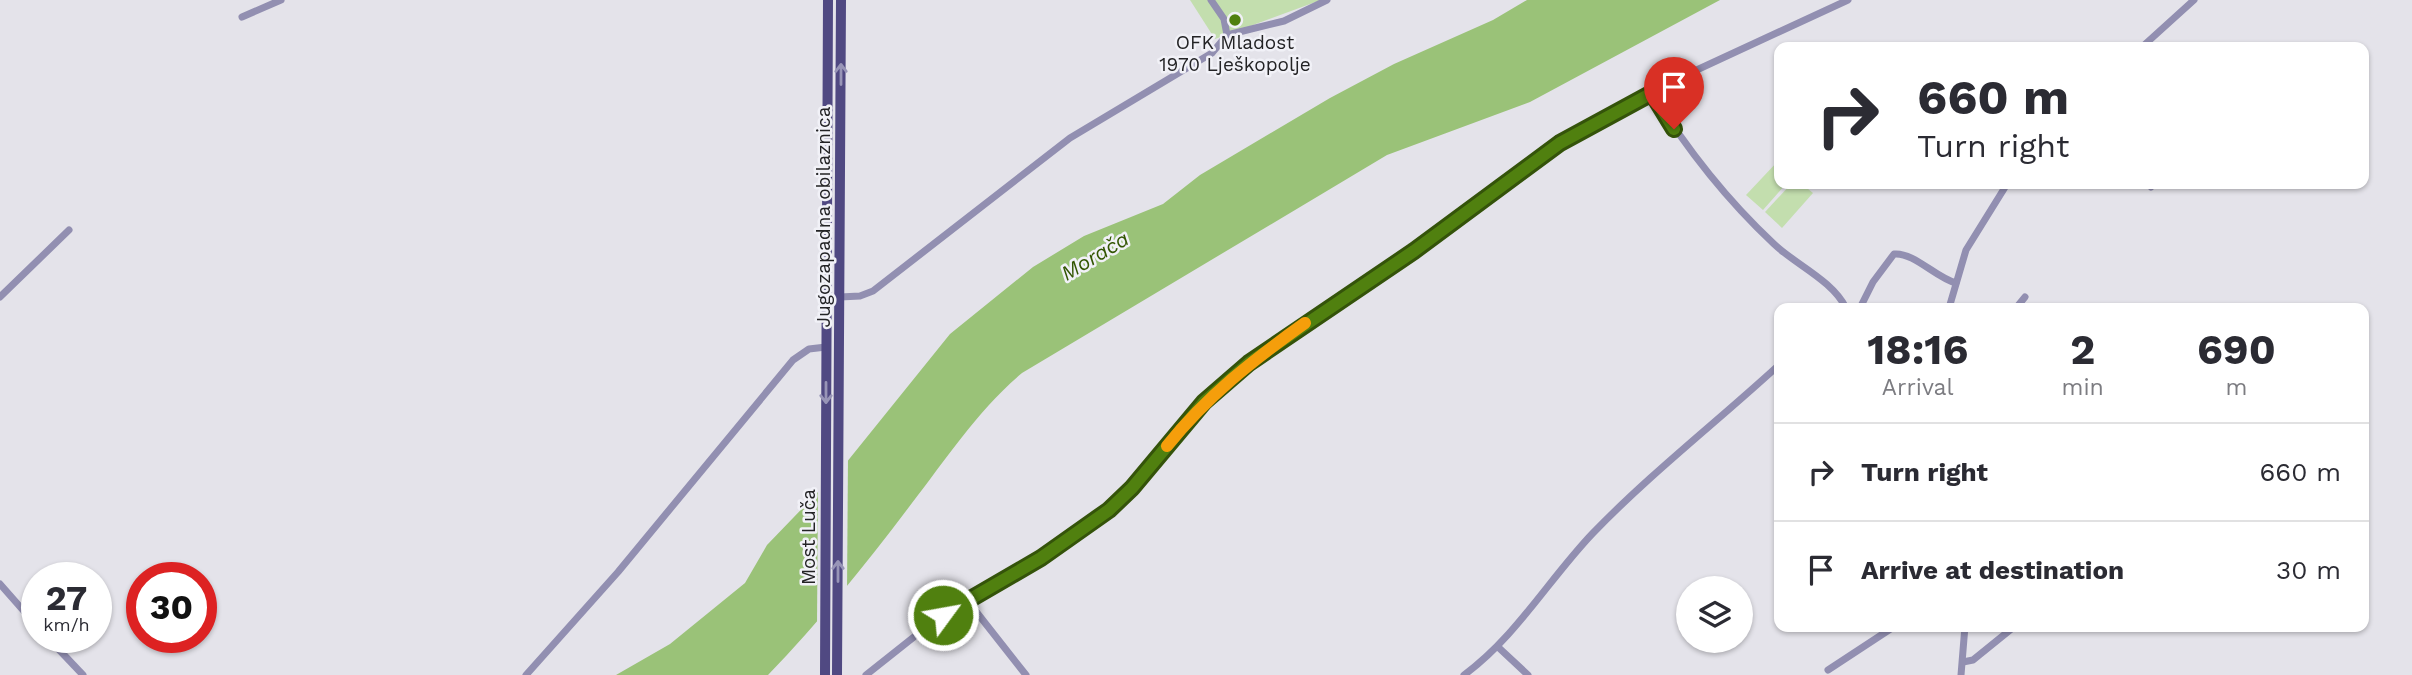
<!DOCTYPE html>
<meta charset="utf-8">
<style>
body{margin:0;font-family:"Work Sans",sans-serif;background:#f7f7f7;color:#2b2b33;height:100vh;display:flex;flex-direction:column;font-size:26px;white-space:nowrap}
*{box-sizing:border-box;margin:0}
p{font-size:23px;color:#7c7c81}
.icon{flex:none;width:38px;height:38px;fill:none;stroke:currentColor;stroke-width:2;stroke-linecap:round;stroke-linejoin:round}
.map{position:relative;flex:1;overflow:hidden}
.panel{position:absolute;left:1774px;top:303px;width:595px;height:329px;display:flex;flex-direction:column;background:#fff;border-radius:14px;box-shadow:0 2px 5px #0004}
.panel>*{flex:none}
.guide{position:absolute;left:1774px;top:42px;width:595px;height:147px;border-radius:14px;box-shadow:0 2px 5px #0004;background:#fff;color:#2b2b33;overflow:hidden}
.buttons{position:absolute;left:1676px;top:576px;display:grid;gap:14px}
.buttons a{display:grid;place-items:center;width:77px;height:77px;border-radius:50%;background:#fff;box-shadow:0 2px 5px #0004;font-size:35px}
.speed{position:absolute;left:21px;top:562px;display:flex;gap:14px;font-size:35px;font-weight:700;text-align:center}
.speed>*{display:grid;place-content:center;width:91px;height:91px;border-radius:50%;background:#fff;box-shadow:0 2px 5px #0004;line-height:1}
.speed small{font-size:18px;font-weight:400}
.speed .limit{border:10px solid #d22;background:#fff;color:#111}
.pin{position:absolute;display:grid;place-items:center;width:60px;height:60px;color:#fff;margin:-72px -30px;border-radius:50% 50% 50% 0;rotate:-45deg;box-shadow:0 0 7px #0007}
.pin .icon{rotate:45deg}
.me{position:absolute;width:77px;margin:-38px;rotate:58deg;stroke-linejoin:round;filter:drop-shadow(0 0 5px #0008)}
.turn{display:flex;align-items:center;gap:24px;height:147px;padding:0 28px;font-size:32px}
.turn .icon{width:91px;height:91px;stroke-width:2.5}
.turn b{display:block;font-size:49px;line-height:60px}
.eta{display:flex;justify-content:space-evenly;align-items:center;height:119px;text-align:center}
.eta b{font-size:42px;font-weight:700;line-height:49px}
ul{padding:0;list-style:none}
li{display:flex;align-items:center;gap:21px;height:98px;padding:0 28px;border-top:2px solid #e1e1e2}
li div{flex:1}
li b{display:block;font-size:26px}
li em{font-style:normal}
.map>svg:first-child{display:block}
.green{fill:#c3deae}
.water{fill:#9ac278}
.pier{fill:#e4e3ea}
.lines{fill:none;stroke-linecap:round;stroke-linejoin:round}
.street{stroke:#928fb1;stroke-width:7}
.primary{stroke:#504982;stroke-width:10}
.oneway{stroke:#9895b7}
.route-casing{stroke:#34530a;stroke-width:18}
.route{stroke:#50800f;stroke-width:12}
.slow{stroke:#f59e0b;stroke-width:12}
.poi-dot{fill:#50800f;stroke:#f1f1f7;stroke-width:2.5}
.labels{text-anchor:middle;stroke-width:5;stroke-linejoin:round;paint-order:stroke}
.poi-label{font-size:19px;fill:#232325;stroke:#f1f1f7}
.street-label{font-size:19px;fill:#232325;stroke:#f1f1f7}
.water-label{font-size:21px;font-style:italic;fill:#335603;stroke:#f1f1f7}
</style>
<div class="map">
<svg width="2412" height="675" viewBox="0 0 2412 675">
<rect width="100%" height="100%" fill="#e4e3ea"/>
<g class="green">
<polygon points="1190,0 1321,0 1215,39"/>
<polygon points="1778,161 1780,184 1786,184 1763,210 1746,195"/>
<polygon points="1791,184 1802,184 1813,193 1782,228 1765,212"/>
</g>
<path class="water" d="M1527,0H1720L1530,102L1387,155L1022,373C979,409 946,459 912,503C867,563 820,621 768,675H616L670,644L745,583L767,545L846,463L950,334L1033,267L1084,236L1163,204L1200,175L1330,98L1394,64L1493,20Z"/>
<polygon class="pier" points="848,456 847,593 817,626 818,488"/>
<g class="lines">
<g class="street">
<polyline points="242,17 281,0"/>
<polyline points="1227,35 1284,21 1327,0"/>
<polyline points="2142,47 2194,0"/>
<path d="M1652,93C1686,148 1727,200 1774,244C1796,265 1832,280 1846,308"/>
<polyline points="2149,184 2151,187"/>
<polyline points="0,297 69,230"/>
<polyline points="840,297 860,296 873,291 1070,138 1212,53 1227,35 1224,19 1211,0"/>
<path d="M1860,308L1873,282L1894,254C1914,252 1936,278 1956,283"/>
<polyline points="1949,308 1966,250 2007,184"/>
<polyline points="2016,308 2025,297"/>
<polyline points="0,584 37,626"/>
<polyline points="967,600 1026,675"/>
<polyline points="47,637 83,675"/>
<polyline points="1498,647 1528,675"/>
<polyline points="1963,662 1973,660 2015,626"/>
<polyline points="1828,670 1895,626"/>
<polyline points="526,675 618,572 793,360 809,349 826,347"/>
<polyline points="866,675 929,625 1085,529 1132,488 1192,415 1238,371 1316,315 1414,251 1550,150 1688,74 1848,0"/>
<path d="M1464,675C1516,637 1549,579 1593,533C1651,473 1718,421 1780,364"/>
<polyline points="1961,675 1965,626"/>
</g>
<g class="primary">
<polyline points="825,675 828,0"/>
<polyline points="837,675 841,0"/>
</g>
</g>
<defs><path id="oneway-shaft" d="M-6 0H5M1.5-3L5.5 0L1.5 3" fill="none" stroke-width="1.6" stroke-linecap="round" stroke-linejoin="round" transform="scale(1.75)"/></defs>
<g class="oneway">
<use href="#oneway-shaft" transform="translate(841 74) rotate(-90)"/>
<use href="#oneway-shaft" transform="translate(826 393) rotate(90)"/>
<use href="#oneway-shaft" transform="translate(838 571) rotate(-90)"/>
</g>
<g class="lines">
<g class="route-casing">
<polyline id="route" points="943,615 1041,558 1109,510 1132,488 1204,402 1249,363 1414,251 1560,143 1652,93 1674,129"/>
</g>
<use href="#route" class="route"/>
<path class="slow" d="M1167,446C1207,396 1253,360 1305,323"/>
</g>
<circle class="poi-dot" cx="1235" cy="20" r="7"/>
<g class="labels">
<g class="poi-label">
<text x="1235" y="49">OFK Mladost<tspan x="1235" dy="22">1970 Lješkopolje</tspan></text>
</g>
<g class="street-label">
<text transform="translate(823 217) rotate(-90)" y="7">Jugozapadna obilaznica</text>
<text transform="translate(808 537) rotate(-90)" y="7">Most Luča</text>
</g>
<g class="water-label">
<text transform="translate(1095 256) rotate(-31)" y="7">Morača</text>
</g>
</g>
</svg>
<div class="buttons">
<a><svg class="icon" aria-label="layers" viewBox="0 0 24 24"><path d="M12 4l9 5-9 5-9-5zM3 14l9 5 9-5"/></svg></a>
</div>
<div class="speed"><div>27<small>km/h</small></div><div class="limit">30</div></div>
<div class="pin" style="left:1674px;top:129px;background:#d93025"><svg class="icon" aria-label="arrive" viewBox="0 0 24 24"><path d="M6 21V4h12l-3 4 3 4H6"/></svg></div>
<svg class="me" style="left:943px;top:615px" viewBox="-20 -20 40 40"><circle r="17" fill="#50800f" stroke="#fff" stroke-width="3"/><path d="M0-11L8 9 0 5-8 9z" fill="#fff"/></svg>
<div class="guide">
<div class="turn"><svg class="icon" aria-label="right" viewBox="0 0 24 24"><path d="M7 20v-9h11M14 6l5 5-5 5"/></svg><div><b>660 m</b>Turn right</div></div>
</div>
<section class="panel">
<div class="eta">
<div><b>18:16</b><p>Arrival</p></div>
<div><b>2</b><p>min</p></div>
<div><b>690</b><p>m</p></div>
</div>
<ul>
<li><svg class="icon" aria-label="right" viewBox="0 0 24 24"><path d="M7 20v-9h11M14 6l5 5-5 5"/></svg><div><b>Turn right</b></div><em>660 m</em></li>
<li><svg class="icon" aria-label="arrive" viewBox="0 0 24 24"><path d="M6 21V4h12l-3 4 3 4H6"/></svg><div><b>Arrive at destination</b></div><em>30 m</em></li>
</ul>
</section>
</div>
